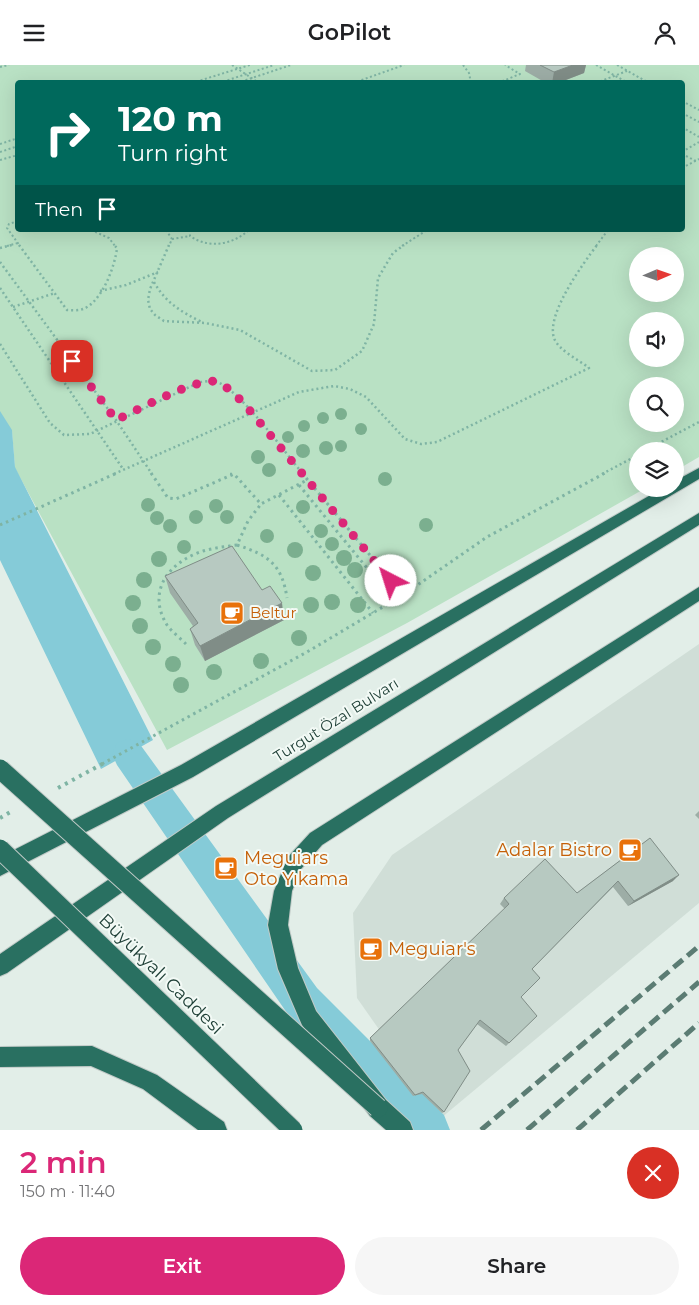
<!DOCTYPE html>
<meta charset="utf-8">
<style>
body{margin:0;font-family:Montserrat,sans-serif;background:#f6f6f6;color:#202124;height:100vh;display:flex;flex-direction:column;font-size:19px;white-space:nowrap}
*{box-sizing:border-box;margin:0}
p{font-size:16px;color:#757577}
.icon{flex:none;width:28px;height:28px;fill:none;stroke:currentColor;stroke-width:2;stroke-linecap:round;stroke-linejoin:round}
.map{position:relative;height:1065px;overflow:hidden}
.panel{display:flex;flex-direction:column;background:#fff;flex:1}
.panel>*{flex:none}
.top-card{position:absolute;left:15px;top:15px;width:670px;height:152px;border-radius:5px;box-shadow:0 5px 20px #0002;background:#00695c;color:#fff;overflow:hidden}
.needle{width:32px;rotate:88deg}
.controls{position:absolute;left:629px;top:182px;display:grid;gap:10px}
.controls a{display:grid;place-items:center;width:55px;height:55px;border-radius:50%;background:#fff;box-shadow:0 5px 20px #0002;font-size:25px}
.pin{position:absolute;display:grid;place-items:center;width:42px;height:42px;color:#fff;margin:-21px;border-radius:10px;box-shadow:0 2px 8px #0006}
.me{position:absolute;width:55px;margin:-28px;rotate:320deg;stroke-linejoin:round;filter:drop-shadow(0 0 4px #0008)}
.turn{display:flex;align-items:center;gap:18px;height:105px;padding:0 20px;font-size:22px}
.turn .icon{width:65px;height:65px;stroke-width:2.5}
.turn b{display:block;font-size:35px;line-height:42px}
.then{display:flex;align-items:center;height:48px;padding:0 20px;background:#0003;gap:10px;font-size:19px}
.round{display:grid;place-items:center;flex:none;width:52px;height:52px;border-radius:26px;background:#f6f6f6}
.head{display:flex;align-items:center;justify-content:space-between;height:85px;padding:0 20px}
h1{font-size:30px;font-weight:600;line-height:38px;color:#db2777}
.cta{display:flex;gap:10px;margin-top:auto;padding:10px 20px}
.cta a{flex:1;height:58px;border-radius:30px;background:#db2777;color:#fff;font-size:20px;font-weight:600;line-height:58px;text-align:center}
.cta a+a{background:#f6f6f6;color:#202124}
header{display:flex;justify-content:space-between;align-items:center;height:65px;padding:0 20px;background:#fff;font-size:22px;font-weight:600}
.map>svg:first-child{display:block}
.built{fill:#d0ded7}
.green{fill:#b9e1c4;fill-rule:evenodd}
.water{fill:#85cbd8}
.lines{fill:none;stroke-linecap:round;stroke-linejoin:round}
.canal{fill:#85cbd8;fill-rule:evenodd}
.highway-casing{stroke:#c1cac7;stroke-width:2}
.path-far3{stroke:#7fb4a4;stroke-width:2;stroke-dasharray:2 2.5;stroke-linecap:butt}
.path-far2{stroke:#7fb4a4;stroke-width:2.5;stroke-dasharray:2 3;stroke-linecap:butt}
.path-far1{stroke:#7fb4a4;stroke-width:3;stroke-dasharray:2.5 4;stroke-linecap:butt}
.path{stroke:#7fb4a4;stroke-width:4;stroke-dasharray:3 5;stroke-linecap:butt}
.highway{fill:#297061;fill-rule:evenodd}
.rail{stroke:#5b7c73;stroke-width:5;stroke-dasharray:12 6;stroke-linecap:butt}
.highway-bridge-casing{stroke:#c1cac7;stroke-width:21;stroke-linecap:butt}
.highway-bridge{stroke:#297061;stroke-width:19}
.tree{fill:#7baf8f}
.wall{fill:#9dada6}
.shaded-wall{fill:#808d87}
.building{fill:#b7c9c1;stroke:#808d87}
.route{stroke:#db2777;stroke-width:9;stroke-dasharray:0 16.2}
.labels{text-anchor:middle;stroke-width:4;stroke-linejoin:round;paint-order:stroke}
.food-label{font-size:15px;fill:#c56008;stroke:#f3faf6;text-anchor:start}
.street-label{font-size:15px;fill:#204138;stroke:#f3faf6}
.near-food-label{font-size:18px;fill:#c56008;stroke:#f3faf6;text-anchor:start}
.near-street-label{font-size:18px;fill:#204138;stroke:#f3faf6}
</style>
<header><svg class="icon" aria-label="menu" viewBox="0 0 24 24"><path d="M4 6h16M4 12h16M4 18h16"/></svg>GoPilot<svg class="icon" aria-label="person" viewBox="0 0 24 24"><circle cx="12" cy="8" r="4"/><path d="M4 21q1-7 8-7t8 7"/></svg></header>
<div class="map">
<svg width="699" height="1065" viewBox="0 0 699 1065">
<rect width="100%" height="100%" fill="#e2eee8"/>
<polygon class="built" points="699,579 699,838 441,1053 357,933 353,848 392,790"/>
<path class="green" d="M0,0H699V392L675,406V386H638V424H644L407,558L167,685L15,403L12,366L0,347ZM18,18H682V165H18ZM638,191H675V229H638ZM638,256H675V294H638ZM638,321H675V359H638Z"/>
<polygon class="water" points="0,346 12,365 15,402 153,675 101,704 0,495"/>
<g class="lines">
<polygon class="canal" points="128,674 139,678 317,923 444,1050 450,1065 400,1065 289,951 117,700 112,689 117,678"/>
<g class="highway-casing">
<g id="highway">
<polygon points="699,403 699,414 193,712 0,811 0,792 181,700 661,424 675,424 675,416"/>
<polygon points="699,448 699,460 228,753 7,908 0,911 0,889 216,741"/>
<polygon points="699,522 699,536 322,780 301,804 292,826 288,860 298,903 316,946 386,1035 410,1057 413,1065 386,1065 370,1051 302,960 278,904 268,860 274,826 288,792 310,768"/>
<polygon points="92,981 157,1010 224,1057 227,1065 198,1065 143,1024 91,1001 0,1002 0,982"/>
</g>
</g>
<g class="path-far3">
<polyline points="232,0 259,18"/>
<polyline points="463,0 469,8 471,18"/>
<polyline points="596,0 628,18"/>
<polyline points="617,0 649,18"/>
<polyline points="0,2 9,0"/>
<polyline points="192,18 250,0"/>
<polyline points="219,18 274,0"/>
<polyline points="237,18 291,0"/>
<polyline points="353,18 404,0"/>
<polyline points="498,18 520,9 505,0"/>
<polyline points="596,18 627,6"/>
<polyline points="682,36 699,45"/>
<polyline points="682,48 699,57"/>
<polyline points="682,62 699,72"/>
<polyline points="0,79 18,73"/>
<polyline points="0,87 18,81"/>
<polyline points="682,87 699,77"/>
<polyline points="682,89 696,96"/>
<polyline points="0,95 18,90"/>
<polyline points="682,103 699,94"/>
<polyline points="18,156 9,159 7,163 20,181"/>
<polyline points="91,165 109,173 115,181"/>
<polyline points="166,165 172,174 169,181"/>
<path d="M190,165V171C209,184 232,180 249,165"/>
<polyline points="172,174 190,171"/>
<polyline points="7,181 18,178"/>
<polyline points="402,181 427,165"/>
<polyline points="596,181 608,165"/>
</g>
<g class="path-far2">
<path d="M19,180L67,245C72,245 78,246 83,244C102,237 115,201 117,183L114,180"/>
<polyline points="169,180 150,224 148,235 150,244 155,250 164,256 205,258 240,265 312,306 335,305 362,286 374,259 378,213 393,188 404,180"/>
<polyline points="0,183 12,180"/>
<polyline points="0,197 116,355 152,409"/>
<path d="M154,217C165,237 181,247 202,257"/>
<polyline points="0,223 123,404"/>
<polyline points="100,226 126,220 158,207"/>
<polyline points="13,242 55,228"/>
<path d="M0,279L50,358L64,370L90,369L200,317C204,317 211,315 215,316C239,323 286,389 303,409"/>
<polyline points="644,386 699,357"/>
<path d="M114,409L299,327L334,321L350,324L366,332L405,374L421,379L437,377L589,303C579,295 558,285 554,273C546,249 583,199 597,180"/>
<polyline points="230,409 234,409"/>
<polyline points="602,409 638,390"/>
</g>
<g class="path-far1">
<polyline points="151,408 168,433 176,434 234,409 261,439 307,415"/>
<polyline points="302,408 403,530"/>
<polyline points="299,420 394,536"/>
<polyline points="279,430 373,548"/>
<polyline points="0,460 117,408"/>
<path d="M237,480C268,490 282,499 287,533"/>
<path d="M186,579C180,573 172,567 167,560C148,529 165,502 195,489C209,483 223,482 237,480L248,456L261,439"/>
<polyline points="102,699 307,587 403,530 487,472 605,408"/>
</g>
<g class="path">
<polyline points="58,723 104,698"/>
<polyline points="0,753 12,746"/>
</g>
<use href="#highway" class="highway"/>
<g class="rail">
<polyline points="481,1065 699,881"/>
<polyline points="527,1065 699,917"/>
<polyline points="577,1065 699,958"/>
</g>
<g class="highway-bridge-casing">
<g id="highway-bridge">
<polyline points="0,704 378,1043"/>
<polyline points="0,784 293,1065"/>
</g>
</g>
<use href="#highway-bridge" class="highway-bridge"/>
</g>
<g class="tree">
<circle cx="341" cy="349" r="6"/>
<circle cx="323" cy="353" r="6"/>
<circle cx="304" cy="361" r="6"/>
<circle cx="361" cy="364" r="6"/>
<circle cx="288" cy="372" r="6"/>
<circle cx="341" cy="381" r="6"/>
<circle cx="326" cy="383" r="7"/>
<circle cx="303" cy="386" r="7"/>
<circle cx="258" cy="392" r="7"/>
<circle cx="269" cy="405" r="7"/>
<circle cx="385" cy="414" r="7"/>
<circle cx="148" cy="440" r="7"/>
<circle cx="216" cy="441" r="7"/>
<circle cx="303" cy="442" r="7"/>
<circle cx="196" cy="452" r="7"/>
<circle cx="227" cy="452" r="7"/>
<circle cx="157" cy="453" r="7"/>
<circle cx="426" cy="460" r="7"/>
<circle cx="170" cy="461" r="7"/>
<circle cx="321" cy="466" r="7"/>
<circle cx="267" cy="471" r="7"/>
<circle cx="332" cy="479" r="7"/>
<circle cx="184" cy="482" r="7"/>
<circle cx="295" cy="485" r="8"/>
<circle cx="344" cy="493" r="8"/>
<circle cx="159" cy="494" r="8"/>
<circle cx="355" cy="505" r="8"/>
<circle cx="313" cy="508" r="8"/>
<circle cx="144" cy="515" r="8"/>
<circle cx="332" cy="537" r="8"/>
<circle cx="133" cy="538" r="8"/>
<circle cx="311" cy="540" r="8"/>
<circle cx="358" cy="540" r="8"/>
<circle cx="140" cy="561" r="8"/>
<circle cx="299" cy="573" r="8"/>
<circle cx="153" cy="582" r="8"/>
<circle cx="261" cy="596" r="8"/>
<circle cx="173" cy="599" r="8"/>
<circle cx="214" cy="607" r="8"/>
<circle cx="181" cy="620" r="8"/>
</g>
<g class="wall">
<polygon points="526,0 586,0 584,8 558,18 546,18 525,6"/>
<polygon points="165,511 284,555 205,596 195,580 190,564 193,561 170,528"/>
<polygon points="699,746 699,754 695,750"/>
<polygon points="650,773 673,816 628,841 613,822 532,904 521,932 509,978 506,981 477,959 458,985 444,1047 442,1048 422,1029 413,1031 370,976 370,973 505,844 500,839 504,833 577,828"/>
</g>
<g class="shaded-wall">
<polygon points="573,0 586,0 584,8 558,18 552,18 554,7"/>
<polygon points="282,538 284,555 205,596 200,581"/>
<polygon points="679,810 673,816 628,841 634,836"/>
</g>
<g class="building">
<polygon points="540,0 573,0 554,7"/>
<polygon points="232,481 262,525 270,521 282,538 200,581 190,564 198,558 165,511"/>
<polygon points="650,773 679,810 634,836 618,816 532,904 540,913 521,932 537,951 509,978 480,955 458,985 470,1006 444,1047 423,1027 415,1030 370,973 509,839 504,833 545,794 577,828"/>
</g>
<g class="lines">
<path class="route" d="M72,296L116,355C134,347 201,310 217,317C231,323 242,337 252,348L391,516"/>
</g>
<defs>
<g id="cafe-square" transform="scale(1.25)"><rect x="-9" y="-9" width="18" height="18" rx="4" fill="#e8710a" stroke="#f3faf6"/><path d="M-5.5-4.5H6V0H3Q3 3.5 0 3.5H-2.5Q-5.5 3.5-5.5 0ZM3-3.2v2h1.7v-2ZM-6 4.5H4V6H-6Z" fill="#fff"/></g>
</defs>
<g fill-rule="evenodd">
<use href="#cafe-square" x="232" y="548"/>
<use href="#cafe-square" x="630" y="785"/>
<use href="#cafe-square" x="226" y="803"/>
<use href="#cafe-square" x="371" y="884"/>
</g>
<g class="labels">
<g class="food-label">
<text x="250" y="553">Beltur</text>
</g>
<g class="street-label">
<text transform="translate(336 655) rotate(-32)" y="5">Turgut Özal Bulvarı</text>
</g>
<g class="near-food-label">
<text x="612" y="791" text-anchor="end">Adalar Bistro</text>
<text x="244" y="799">Meguiars<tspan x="244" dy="21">Oto Yıkama</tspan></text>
<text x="388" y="890">Meguiar's</text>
</g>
<g class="near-street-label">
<text transform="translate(161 909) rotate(44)" y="6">Büyükyalı Caddesi</text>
</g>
</g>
</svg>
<div class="controls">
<a><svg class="needle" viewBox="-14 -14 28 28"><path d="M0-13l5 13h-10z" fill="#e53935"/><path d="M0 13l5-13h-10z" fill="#757577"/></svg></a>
<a><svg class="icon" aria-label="sound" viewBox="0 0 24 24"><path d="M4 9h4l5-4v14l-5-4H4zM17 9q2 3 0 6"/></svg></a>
<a><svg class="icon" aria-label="search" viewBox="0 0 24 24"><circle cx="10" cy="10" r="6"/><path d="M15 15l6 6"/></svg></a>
<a><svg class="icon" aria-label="layers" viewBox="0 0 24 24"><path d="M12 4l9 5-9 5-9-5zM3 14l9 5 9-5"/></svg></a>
</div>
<div class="pin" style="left:72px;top:296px;background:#d93025"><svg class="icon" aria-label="arrive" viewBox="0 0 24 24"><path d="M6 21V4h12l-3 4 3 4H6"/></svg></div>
<svg class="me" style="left:391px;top:516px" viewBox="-20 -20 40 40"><circle r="19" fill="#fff"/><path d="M0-13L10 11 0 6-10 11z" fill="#db2777"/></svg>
<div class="top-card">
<div class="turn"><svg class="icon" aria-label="right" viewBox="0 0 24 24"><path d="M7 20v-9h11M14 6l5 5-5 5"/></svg><div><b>120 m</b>Turn right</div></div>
<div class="then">Then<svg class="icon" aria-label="arrive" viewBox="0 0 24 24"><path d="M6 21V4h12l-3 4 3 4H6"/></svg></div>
</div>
</div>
<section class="panel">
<div class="head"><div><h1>2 min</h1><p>150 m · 11:40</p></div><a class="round" style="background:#d93025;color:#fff"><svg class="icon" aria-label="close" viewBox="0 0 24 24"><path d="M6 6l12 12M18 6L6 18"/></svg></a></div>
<div class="cta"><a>Exit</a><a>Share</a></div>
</section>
